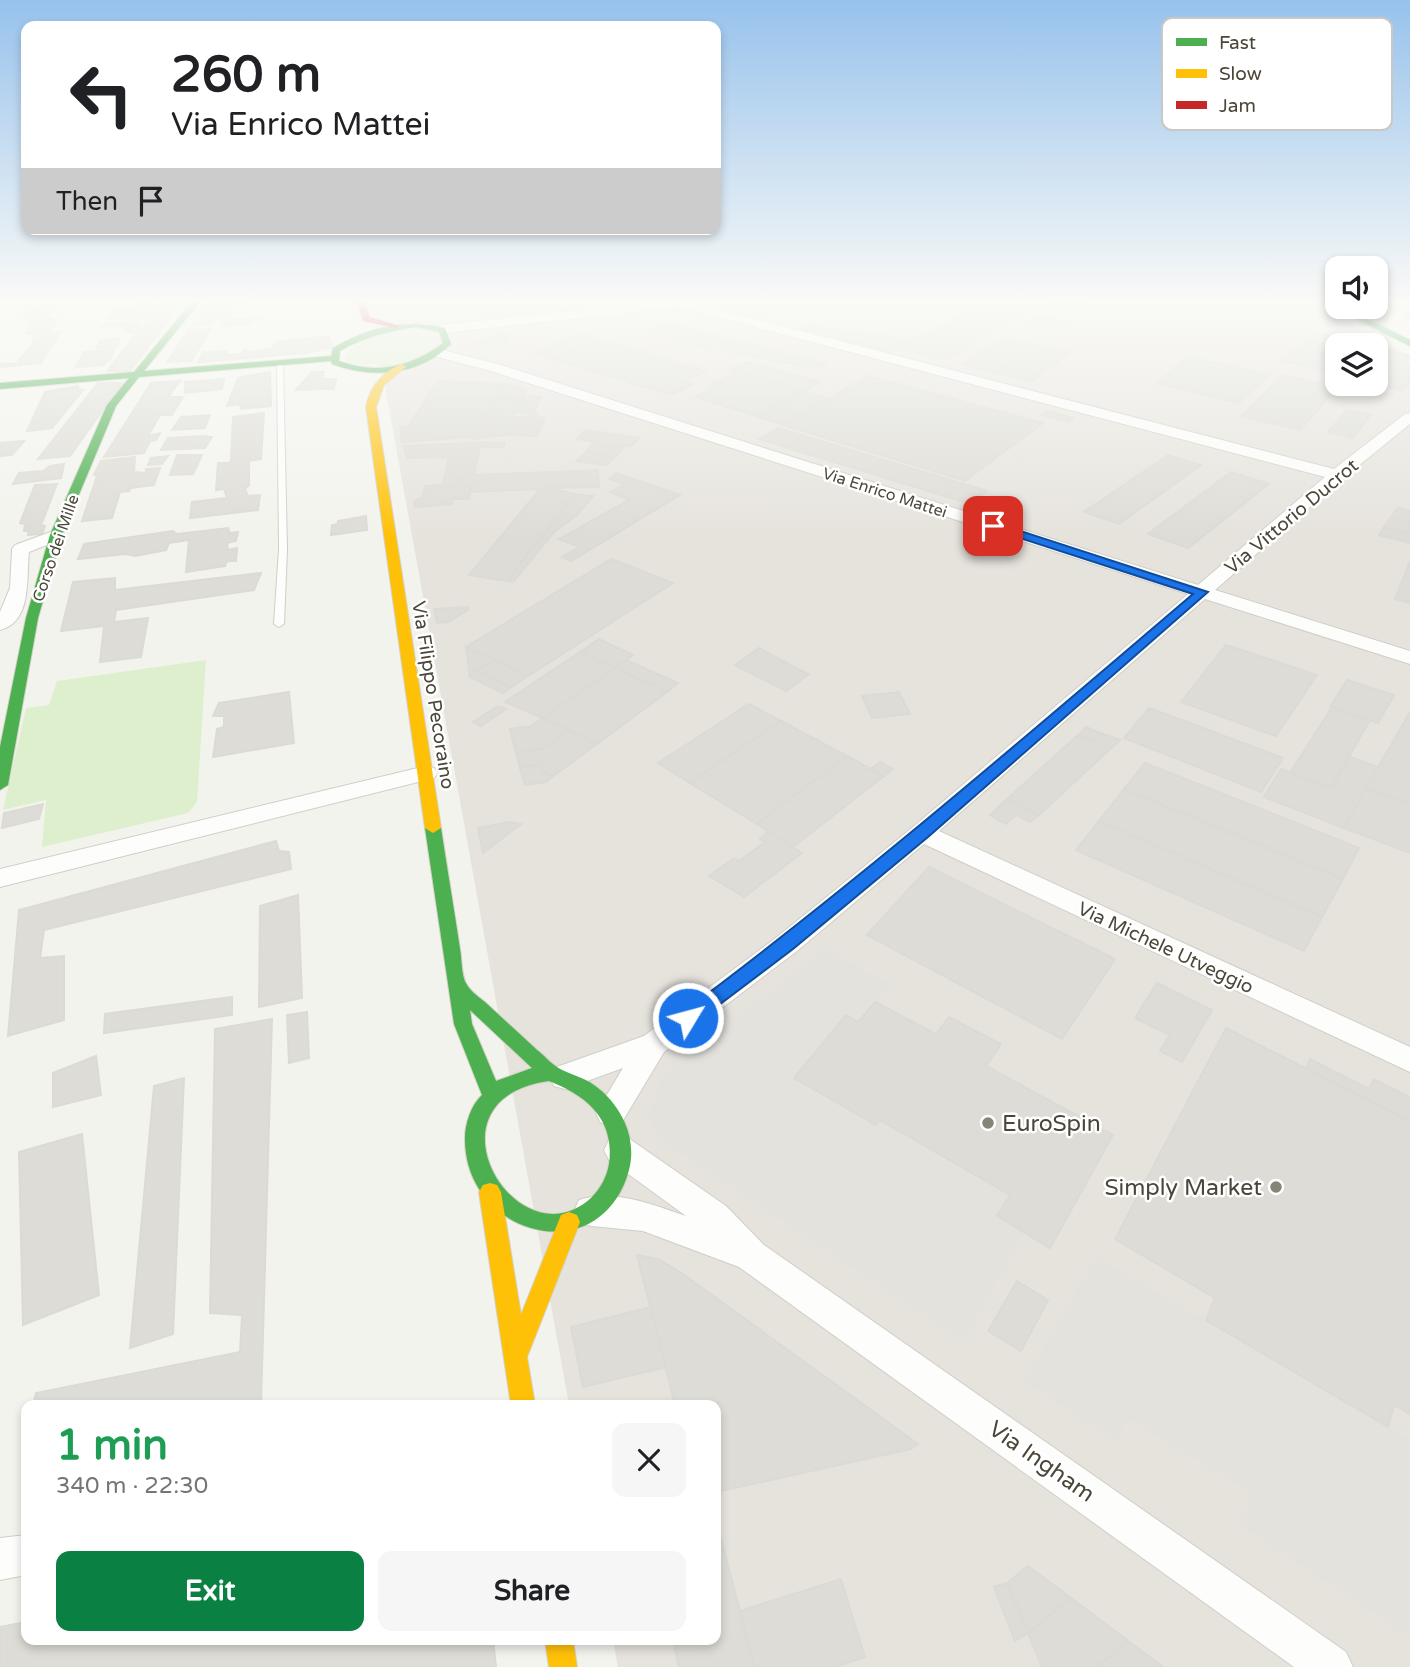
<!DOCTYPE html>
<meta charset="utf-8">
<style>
body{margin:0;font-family:"Varela Round",sans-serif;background:#f6f6f6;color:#202124;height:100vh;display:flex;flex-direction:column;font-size:26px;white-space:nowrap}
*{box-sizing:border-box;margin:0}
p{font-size:23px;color:#757577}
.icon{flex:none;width:38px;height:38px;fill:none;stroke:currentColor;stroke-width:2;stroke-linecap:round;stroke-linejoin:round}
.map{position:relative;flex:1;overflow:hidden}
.sheet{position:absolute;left:21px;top:1400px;width:700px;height:245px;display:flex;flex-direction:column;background:#fff;border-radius:14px;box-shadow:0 4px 10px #0003}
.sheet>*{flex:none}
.top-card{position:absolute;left:21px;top:21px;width:700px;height:214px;border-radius:14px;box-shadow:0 4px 10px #0003;background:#fff;color:#202124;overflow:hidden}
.buttons{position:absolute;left:1325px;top:256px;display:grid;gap:14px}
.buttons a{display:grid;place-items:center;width:63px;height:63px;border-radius:14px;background:#fff;box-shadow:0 4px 10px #0003;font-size:35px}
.pin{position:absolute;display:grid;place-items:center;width:60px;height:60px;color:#fff;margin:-30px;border-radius:14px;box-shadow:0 4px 10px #0006}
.me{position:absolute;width:77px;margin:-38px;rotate:53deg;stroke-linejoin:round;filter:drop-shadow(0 0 5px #0008)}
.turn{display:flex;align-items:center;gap:24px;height:147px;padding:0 35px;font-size:32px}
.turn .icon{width:91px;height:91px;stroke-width:2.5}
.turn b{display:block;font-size:49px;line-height:60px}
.then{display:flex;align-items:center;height:66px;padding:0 35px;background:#0003;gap:14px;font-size:26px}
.round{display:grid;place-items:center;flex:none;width:74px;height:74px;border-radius:14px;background:#f6f6f6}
.head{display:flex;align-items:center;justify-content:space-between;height:119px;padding:0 35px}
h1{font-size:42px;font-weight:700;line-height:52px;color:#1e9e55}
.cta{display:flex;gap:14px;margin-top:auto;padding:14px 35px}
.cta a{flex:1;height:80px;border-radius:14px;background:#0b8043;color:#fff;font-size:28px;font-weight:700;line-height:80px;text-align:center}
.cta a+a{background:#f6f6f6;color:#202124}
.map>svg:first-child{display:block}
.industrial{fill:#e6e3dd;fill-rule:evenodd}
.green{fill:#deefce}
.parking{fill:#e3e2dd}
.building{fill:#dddcd6;stroke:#dcdad4;stroke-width:2}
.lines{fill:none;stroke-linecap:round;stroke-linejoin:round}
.lane-casing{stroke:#cfcec8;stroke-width:2}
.street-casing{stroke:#cfcec8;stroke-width:2}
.fast-casing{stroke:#d3d1c4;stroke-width:2}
.slow-casing{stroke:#d3d1c4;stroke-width:2}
.jam-casing{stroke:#d3d1c4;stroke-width:2}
.lane{fill:#fdfdfc;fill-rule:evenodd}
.street{fill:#fdfdfc;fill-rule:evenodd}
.fast{fill:#4caf50;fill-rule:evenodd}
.slow{fill:#ffc107;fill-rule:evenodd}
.jam{fill:#c62828;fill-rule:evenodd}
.rail-casing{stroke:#dbdbda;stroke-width:4.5}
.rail{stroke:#fff;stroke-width:2.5;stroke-dasharray:9;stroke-linecap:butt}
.route{fill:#1a73e8;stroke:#114b97;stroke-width:2}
.poi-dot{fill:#868378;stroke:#fff;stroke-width:2.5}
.labels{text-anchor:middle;stroke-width:5;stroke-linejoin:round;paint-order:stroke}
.far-street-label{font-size:16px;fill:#4b4638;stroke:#fff}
.street-label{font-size:19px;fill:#4b4638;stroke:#fff}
.near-poi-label{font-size:23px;fill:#4b4638;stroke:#fff;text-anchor:start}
.near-street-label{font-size:23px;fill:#4b4638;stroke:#fff}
.key{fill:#fff;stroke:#c9c8c3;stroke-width:2}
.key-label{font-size:19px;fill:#4b4638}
</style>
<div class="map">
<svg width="1410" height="1667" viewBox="0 0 1410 1667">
<rect width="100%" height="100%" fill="#f3f3ee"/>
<path class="industrial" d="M370,303H1306L1410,355V1667H618L613,1640H716V1405H569ZM1337,345H1376V383H1337Z"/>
<g class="green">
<path d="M417,329L430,333L434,339C421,369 374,367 348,362L345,358C352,336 396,332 417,329Z"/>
<polygon points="206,660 197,802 188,813 42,847 46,800 3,810 26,708 49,705 57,681"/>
</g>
<g class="parking">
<polygon points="825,948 891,985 858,1022 846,1015 795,1078 876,1125 880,1120 1010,1195 997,1216 1024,1233 964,1341 661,1140 653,1129 649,1114 662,1078"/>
<polygon points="1096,1257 1410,1440 1410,1637 1238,1523 1253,1494 1128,1418 1116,1441 1025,1381"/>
</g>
<g class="building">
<polygon points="139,303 153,303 145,314 151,313 159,303 181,303 130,371 107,371 137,333 126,332 126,328 121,326 102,327 107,323 138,322 136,326 146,325 147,319 107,319 117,309 132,308"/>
<polygon points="210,303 253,303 226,308 226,313 233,313 231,317 219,317 212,325 193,325"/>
<polygon points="1044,303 1090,303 1068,311"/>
<polygon points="979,304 1020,313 964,349 922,338"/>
<polygon points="55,305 47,319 58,319 49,332 60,332 41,363 0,367 0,364 17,363 32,345 35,334 26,334 30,320 22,321 30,307"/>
<polygon points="504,309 539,309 545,310 491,316"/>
<polygon points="1040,316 1068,323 1054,330 1027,324"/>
<polygon points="263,318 251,321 248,324 221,326 225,320"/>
<polygon points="666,323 711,335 727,340 708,349 646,332"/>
<polygon points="806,326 910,340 915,337 929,340 923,344 945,349 951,345 964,349 945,360 897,348 891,352 801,329"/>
<polygon points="211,329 191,361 167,362 189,330"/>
<polygon points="502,333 510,336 503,339 508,341 487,345 478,342"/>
<polygon points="580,334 596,339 551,359 534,353"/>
<polygon points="1318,334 1362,345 1337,347 1310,340"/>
<polygon points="329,336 330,343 333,343 331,347 306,353 198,362 203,352 227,351 226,355 241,354 244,350 253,352 272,348 276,342"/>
<polygon points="120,338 117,346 97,348 100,340"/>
<polygon points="1005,338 1071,353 1038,375 971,358"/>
<polygon points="596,339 706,371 684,381 694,384 672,395 551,359"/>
<polygon points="730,340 750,344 826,364 817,369 717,349"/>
<polygon points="929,340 951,345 945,349 923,344"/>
<polygon points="1310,340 1337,347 1337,375 1281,360"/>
<polygon points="1376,348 1410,356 1401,362 1376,356"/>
<polygon points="115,349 110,360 78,363 84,352"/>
<polygon points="1376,356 1410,364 1410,367 1385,387 1372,383 1376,383"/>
<polygon points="1188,357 1269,375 1239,403 1157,383"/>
<polygon points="970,358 971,358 1041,376 1032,382 961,364"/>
<polygon points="107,361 104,365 76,367 79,363"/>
<polygon points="747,362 820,382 803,391 730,370"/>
<polygon points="1410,367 1410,384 1401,391 1385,387"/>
<polygon points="270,372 271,406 241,409 240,404 227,406 238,378"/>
<polygon points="312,372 324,372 319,389 296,390"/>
<polygon points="737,372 803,391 758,417 695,397 713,388 709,386"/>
<polygon points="1282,375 1338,387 1300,430 1241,416"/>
<polygon points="868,376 1043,423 965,481 783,425"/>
<polygon points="224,379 222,389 185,393 185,382"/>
<polygon points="323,379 336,379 334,389 319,389"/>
<polygon points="180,381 168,397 183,397 172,415 160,415 148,436 160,433 156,440 150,441 144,453 104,457 151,383"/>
<polygon points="438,381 503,384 472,437 403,434"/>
<polygon points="98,383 122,383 70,456 38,459"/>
<polygon points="504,383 526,390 522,398 495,397"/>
<polygon points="78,386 78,389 83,390 52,428 27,431 45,392"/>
<polygon points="803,391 829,399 783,425 758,417"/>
<polygon points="523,396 541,397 534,413 516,412"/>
<polygon points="495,397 522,398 506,435 472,439"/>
<polygon points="1347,410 1371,415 1353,438 1328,432"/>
<polygon points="1047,411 1073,418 1068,422 1042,415"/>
<polygon points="264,413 261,459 249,461 249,485 245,489 248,496 260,495 258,510 190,518 192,502 227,498 224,489 216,490 218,463 230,463 231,459 233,417"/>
<polygon points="529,413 537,413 536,417 545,418 537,436 506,435 515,417 527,417"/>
<polygon points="210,415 205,428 172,430 181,417"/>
<polygon points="409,426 403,434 472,437 402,442 400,427"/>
<polygon points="778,428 987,491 970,504 759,439"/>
<polygon points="585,430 639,438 631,446 612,444 607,448 592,445 596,442 577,439"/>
<polygon points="203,436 212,437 205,448 161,450 168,438"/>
<polygon points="24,441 12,455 0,456 0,443"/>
<polygon points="481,442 469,499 453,499 452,504 415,507 414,501 422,498 425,486 455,485 457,475 445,475 451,444"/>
<polygon points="481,442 505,443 504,447 480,447"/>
<polygon points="451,444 448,457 407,458 403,446"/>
<polygon points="612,444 626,446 614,458 585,453 592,445 607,448"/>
<polygon points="585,453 614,458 607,465 576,461"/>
<polygon points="177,455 202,455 193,474 170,475"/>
<polygon points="1168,455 1201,465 1119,524 1084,512"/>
<polygon points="168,456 162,464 148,465 151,458"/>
<polygon points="135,457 134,472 146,473 146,469 160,468 154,485 131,488 129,491 120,492 112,518 82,521 97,476 94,475 101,461"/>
<polygon points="64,464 61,478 13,484 19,473 43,471 50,466"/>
<polygon points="598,470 599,487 550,488 575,494 507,581 469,575 540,489 470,492 474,475"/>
<polygon points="1231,472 1269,484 1188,548 1148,534"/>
<polygon points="616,473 680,495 571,561 562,557 580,547 559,539 629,500 610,492 625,484 610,479"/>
<polygon points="445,475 457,475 455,485 442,486"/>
<polygon points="57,484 41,525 45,526 42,534 28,535 29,531 24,531 25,524 20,523 35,485"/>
<polygon points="575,494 593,496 576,516 554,532 513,582 507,581"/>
<polygon points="1398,508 1410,511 1410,534 1384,527"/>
<polygon points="366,516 367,530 331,535 332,525 338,524 338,521"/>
<polygon points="1384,527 1410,534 1410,543 1379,535"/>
<polygon points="228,528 230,533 238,532 236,541 227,543 228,550 237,548 236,561 227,561 225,566 186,572 189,540 169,543 166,550 135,556 126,554 78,559 84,544 173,531 177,534"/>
<polygon points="611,559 673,583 528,676 466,647"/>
<polygon points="1410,561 1410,603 1395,599"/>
<polygon points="261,573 254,590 116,610 114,622 148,618 141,657 100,662 104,626 61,631 73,582 115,578 115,590"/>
<polygon points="468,607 468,610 448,622 437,623 434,609"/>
<polygon points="599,639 633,655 615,668 580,652"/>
<polygon points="1226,645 1317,675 1276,736 1181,702"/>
<polygon points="466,647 494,660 476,671 511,687 503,693 470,677"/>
<polygon points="759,648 796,668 809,674 786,691 735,665"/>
<polygon points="580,652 615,668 543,718 505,702"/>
<polygon points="494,660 528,676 511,687 476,671"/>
<polygon points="626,660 678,683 667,692 615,668"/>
<polygon points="615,668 667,692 597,744 543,718"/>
<polygon points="1347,680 1394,695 1378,723 1330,707"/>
<polygon points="289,692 294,743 213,757 217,729 224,727 224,716 213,716 219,703"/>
<polygon points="899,692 910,714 872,718 862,696"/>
<polygon points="749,704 781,721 690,783 658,763"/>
<polygon points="498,706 506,709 481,726 473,722"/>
<polygon points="1332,707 1370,720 1331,788 1290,773"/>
<polygon points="1149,708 1171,716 1283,758 1261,792 1124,738"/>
<polygon points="1410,712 1410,805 1366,788"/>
<polygon points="543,718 569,730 542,749 516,753 510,729 531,726"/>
<polygon points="781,721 847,756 757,824 690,783"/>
<polygon points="1086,727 1103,734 1094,742 1078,735"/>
<polygon points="569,730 597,744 553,776 543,771 541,764 520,768 516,753 542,749"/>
<polygon points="1103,734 1120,740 1039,815 1007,799 1078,735 1094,742"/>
<polygon points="847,756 884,776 793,847 757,824"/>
<polygon points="1350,757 1378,767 1344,828 1264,797 1281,769 1331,788"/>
<polygon points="880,762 893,769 884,776 870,769"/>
<polygon points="1145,763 1359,848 1343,879 1124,789"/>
<polygon points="541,764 543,771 553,776 546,782 525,785 520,768"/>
<polygon points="1366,788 1410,805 1410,853 1344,828"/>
<polygon points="1124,789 1343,879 1322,917 1099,821"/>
<polygon points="1007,799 1039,815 1030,822 1016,815 1006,824 990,815"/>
<polygon points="43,804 39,819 2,828 4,813"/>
<polygon points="1099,821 1322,917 1304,951 1076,850"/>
<polygon points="510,822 521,824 483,853 478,828"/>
<polygon points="769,831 802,853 744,897 709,876 734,858 739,861 765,842 760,839"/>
<polygon points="276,841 279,851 289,852 291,869 44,930 40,958 64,956 64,1020 8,1036 19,910"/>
<polygon points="929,867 1115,959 1062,1039 867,935"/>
<polygon points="298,895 302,998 259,1007 260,906"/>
<polygon points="1157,983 1212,1010 1182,1062 1160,1051 1170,1035 1135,1018"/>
<polygon points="232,997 232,1015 104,1033 105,1014"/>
<polygon points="875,1002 936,1034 949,1017 1001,1044 986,1066 1113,1135 1050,1248 997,1216 1010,1195 880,1120 876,1125 794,1078 846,1015 858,1022"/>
<polygon points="307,1012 309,1058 289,1063 287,1015"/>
<polygon points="272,1019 261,1405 33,1405 36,1393 240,1352 242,1315 210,1313 215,1029"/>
<polygon points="1226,1028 1410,1121 1410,1414 1394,1405 1388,1427 1206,1320 1215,1298 1115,1239"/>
<polygon points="96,1056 101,1095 53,1107 53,1073"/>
<polygon points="1310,1059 1369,1089 1374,1079 1410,1097 1410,1121 1306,1068"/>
<polygon points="184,1078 173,1334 130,1348 154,1086"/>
<polygon points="82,1134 99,1295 23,1325 19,1152"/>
<polygon points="637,1255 658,1259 683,1274 918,1444 911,1449 716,1492 716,1405 675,1405"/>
<polygon points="1017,1281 1048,1300 1021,1351 988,1331"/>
<polygon points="651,1307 666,1367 583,1387 571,1327"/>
<polygon points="716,1520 740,1611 754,1667 679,1667 673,1640 716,1640"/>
<polygon points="1028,1566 1071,1598 1028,1633 1007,1583"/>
<polygon points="841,1579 865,1657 835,1667 754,1667 740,1611"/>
<polygon points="1007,1583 1028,1633 1015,1641 994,1587"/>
<polygon points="1071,1598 1127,1640 1098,1667 1042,1667 1028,1633"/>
<polygon points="26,1622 26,1640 493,1640 496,1667 0,1667 0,1627"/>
<polygon points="1127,1640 1163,1667 1098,1667"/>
</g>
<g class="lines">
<g class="lane-casing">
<polygon id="lane" points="280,360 283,362 287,549 284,624 279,627 274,624 279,549 277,362"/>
</g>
<g class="street-casing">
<g id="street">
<polygon points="646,303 693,303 1334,469 1405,414 1410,413 1410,424 1343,478 1215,590 1410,651 1410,664 1205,599 939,831 1410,1047 1410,1072 924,844 797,951 664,1052 622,1122 611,1126 600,1122 596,1113 623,1068 565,1089 554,1086 550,1077 554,1068 644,1036 777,937 913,827 1188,594 491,371 434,356 434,350 439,349 501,365 1198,585 1325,477 679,307 442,333 436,329 442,325"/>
<path d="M56,530L62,531L65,535L62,539L29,552C26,576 33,622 0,630V612L10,588L12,549L15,545Z"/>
<polygon points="426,766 434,768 438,773 434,778 0,887 0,869"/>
<path d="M620,1136L631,1140L726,1206L764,1245L1346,1652L1353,1667H1294L739,1267L643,1231L591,1226L579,1222L574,1211L579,1200C613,1188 654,1205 686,1216L609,1160L604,1150L609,1140Z"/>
<polygon points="26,1535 26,1575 0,1580 0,1538"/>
</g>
</g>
<g class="fast-casing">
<g id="fast">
<path d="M191,303H199L144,371L331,356L333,348C369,327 404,319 445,328L451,344C419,376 373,379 332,364L331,361L139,377L116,406L62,535L38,618L8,785L0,790V747L26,618L50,535L107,405L129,378L0,389V383L134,372ZM416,327L439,332L443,343C411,367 377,375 339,361L340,351C364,337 389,331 416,327Z"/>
<polygon points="1324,303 1335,303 1410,340 1410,346"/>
<path d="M433,823L441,828C447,868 454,909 460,949C462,959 461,977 467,985C471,992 480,998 486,1003C503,1019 520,1034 537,1050C544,1055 550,1063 557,1067C568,1074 580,1076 591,1083C619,1101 638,1136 629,1170C601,1273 464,1236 465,1138C465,1124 471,1105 482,1095L454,1024L425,828ZM470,1010L532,1068L496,1081L472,1024ZM549,1081C588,1096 615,1120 609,1164C607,1176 601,1188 592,1197C518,1267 417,1099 549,1081Z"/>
</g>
</g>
<g class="slow-casing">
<g id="slow">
<path d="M402,364L406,367L384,385L376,407L441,828L433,833L425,828L366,407C370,387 382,372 402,364Z"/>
<polygon points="490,1183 497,1185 501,1192 521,1315 561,1215 569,1212 577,1215 580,1222 527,1357 535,1405 511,1405 479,1192 483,1185"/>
<polygon points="545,1640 573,1640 577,1667 549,1667"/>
</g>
</g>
<g class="jam-casing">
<polygon id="jam" points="357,303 365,303 370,317 400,326 396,328 363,321"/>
</g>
<use href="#lane" class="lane"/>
<use href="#street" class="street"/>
<use href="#fast" class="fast"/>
<use href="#slow" class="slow"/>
<use href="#jam" class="jam"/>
<g class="rail-casing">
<polyline id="rail" points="1380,303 1410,317"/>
</g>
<use href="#rail" class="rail"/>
</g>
<linearGradient id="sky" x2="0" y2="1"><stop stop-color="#97c2ec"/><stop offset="0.56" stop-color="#fafaf7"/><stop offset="1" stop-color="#fafaf7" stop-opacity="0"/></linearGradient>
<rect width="1410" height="537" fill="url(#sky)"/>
<path class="route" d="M993,522L1208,592L928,837L793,949L695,1023L688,1025L682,1023L679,1018L682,1013C859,881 1025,737 1193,594L989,528V523Z"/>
<g class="poi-dot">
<circle cx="988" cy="1123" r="7"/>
<circle cx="1276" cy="1187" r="7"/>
</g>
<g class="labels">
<g class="far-street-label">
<text transform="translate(885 492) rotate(18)" y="6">Via Enrico Mattei</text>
<text transform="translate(55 548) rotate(-71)" y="6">Corso dei Mille</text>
</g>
<g class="street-label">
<text transform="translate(1291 516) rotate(-40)" y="7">Via Vittorio Ducrot</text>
<text transform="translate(434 695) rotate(81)" y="7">Via Filippo Pecoraino</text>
<text transform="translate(1166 947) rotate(25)" y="7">Via Michele Utveggio</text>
</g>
<g class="near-poi-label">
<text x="1002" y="1131">EuroSpin</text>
<text x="1262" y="1195" text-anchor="end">Simply Market</text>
</g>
<g class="near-street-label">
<text transform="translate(1042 1461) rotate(35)" y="8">Via Ingham</text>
</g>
</g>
<rect x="1162" y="18" width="230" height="112" rx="10" class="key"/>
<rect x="1176" y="38" width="31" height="8" fill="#4caf50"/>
<rect x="1176" y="69" width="31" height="9" fill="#ffc107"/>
<rect x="1176" y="101" width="31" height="8" fill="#c62828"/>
<g class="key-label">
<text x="1219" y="49">Fast</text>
<text x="1219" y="80">Slow</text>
<text x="1219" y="112">Jam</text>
</g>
</svg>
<div class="buttons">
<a><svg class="icon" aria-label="sound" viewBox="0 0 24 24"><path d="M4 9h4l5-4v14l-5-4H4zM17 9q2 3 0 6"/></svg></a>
<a><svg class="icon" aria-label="layers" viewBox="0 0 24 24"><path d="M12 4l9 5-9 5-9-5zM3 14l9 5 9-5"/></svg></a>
</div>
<div class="pin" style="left:993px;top:526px;background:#d93025"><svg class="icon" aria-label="arrive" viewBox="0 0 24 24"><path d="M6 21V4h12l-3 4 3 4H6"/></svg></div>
<svg class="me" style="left:688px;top:1018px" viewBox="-20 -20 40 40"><circle r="17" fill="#1a73e8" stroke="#fff" stroke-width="3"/><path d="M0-11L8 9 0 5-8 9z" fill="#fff"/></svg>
<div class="top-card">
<div class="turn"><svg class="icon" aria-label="left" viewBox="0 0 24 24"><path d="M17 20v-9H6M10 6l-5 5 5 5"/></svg><div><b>260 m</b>Via Enrico Mattei</div></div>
<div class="then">Then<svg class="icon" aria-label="arrive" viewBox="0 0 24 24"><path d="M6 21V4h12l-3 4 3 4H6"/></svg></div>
</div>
<section class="sheet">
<div class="head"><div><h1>1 min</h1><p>340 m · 22:30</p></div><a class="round"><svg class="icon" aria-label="close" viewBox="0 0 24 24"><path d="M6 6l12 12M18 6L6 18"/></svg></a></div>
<div class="cta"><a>Exit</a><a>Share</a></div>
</section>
</div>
